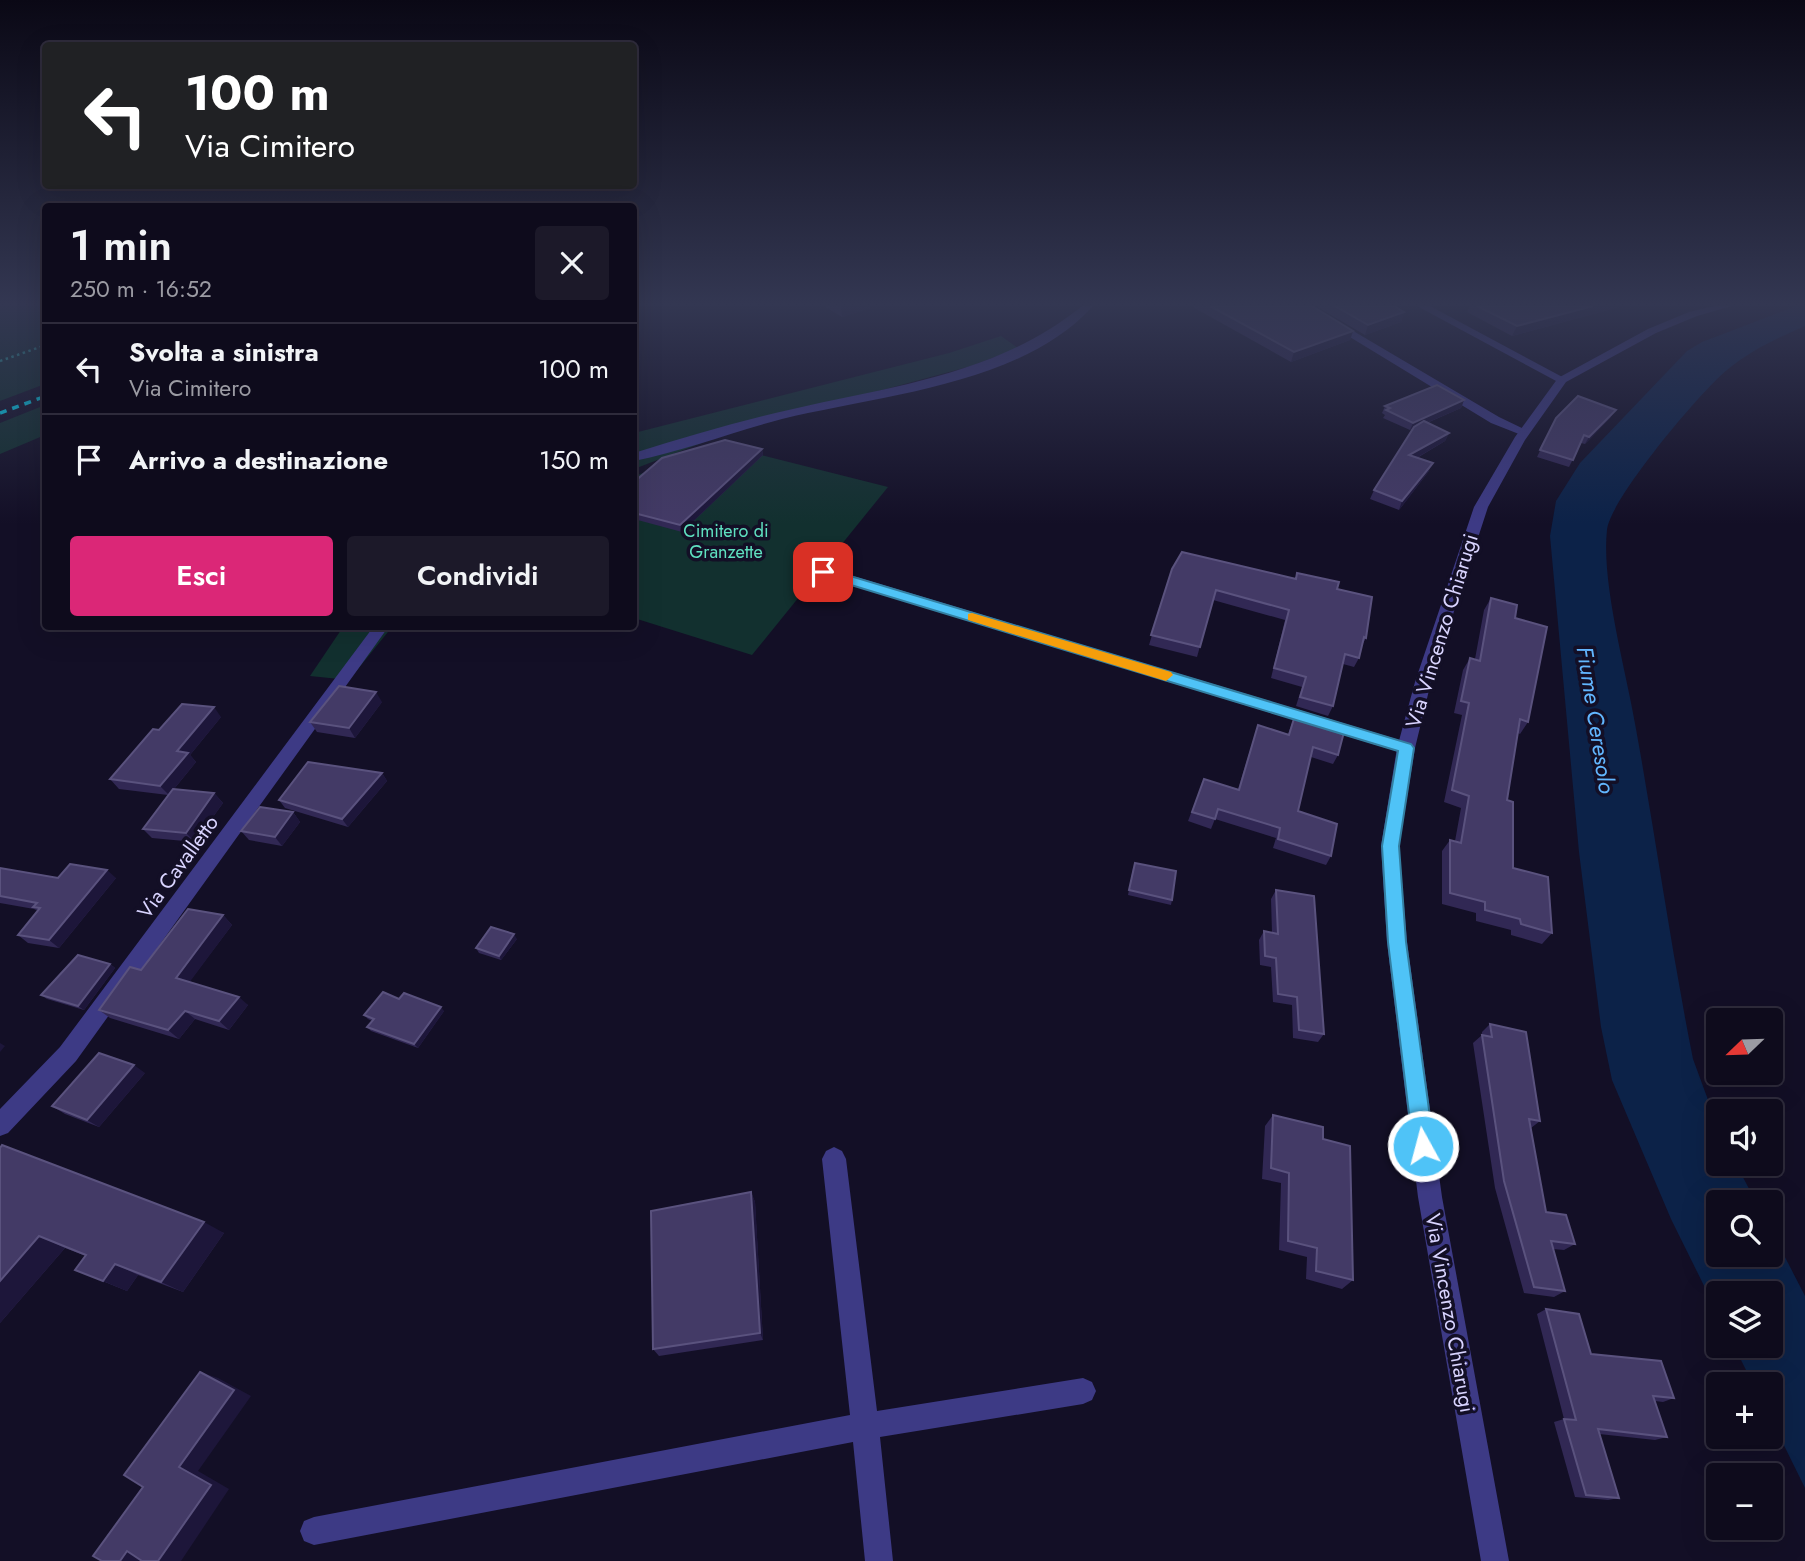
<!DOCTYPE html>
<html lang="it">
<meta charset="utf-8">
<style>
body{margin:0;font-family:Jost,sans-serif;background:#1c1929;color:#f1f3f6;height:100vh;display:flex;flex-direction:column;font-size:26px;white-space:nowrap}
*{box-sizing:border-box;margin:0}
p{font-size:23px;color:#9b9ba3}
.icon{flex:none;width:38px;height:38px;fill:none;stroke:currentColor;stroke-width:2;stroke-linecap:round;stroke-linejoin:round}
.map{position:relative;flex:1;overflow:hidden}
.details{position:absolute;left:42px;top:203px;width:595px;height:427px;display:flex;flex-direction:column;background:#0e0b1c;border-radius:7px;box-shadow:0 7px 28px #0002,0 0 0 2px #2e2b3b}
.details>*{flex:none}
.guide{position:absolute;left:42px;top:42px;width:595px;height:147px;border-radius:7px;box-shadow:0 7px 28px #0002,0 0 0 2px #2e2b3b;background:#202124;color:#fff;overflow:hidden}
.needle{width:46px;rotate:247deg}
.buttons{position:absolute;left:1706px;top:1008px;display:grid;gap:14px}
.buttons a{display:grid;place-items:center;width:77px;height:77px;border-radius:7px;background:#0e0b1c;box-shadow:0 7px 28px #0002,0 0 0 2px #2e2b3b;font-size:35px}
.pin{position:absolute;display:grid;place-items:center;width:60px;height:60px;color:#fff;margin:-30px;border-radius:14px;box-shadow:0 4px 10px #0006}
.me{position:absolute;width:77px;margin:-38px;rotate:353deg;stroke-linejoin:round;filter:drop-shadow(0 0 5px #0008)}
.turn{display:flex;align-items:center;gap:24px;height:147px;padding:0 28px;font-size:32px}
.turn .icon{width:91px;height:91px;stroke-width:2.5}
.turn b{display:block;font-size:49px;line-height:60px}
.round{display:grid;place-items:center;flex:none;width:74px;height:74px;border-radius:7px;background:#1c1929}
.headline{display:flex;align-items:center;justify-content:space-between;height:119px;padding:0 28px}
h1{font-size:42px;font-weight:600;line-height:52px}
.action{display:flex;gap:14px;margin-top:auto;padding:14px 28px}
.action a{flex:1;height:80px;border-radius:7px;background:#db2777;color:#fff;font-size:28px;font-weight:600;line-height:80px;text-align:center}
.action a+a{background:#1c1929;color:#f1f3f6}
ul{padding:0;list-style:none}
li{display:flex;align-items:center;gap:21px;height:91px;padding:0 28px;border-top:2px solid #2e2b3b}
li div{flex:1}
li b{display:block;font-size:26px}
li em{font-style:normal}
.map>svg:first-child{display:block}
.green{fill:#12302f}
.water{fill:#0c2248}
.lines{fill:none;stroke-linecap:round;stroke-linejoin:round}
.path{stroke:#2fb8b0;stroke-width:2.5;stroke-dasharray:2.5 3.5;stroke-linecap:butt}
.minor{fill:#3d3a85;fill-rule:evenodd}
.tertiary{fill:#3d3a85;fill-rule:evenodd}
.rail{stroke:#00e5ff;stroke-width:3.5;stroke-dasharray:7 6;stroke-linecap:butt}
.wall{fill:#312854}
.shaded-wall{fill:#1d163a}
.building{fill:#433a66;stroke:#5a527e;stroke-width:2}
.route{fill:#4fc3f7;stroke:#337fa1;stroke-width:2}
.slow{fill:#f59e0b}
.labels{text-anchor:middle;stroke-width:7;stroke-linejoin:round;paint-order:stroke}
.far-park-label{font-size:18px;fill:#5fe0c0;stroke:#130f26}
.street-label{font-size:21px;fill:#d9d4ff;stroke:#130f26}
.water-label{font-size:23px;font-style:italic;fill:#62b6ff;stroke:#130f26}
</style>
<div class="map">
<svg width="1805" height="1561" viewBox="0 0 1805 1561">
<rect width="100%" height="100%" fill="#130f26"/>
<g class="green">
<polygon points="0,306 46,306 45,384 0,401"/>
<polygon points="1001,336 1018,348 971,366 738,429 634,469 634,433 949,353"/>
<polygon points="45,405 45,435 0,454 0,423"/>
<polygon points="718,449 761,455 888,487 752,655 634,618 634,476"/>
<polygon points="343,627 392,627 349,680 310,676"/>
</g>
<path class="water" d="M1796,306H1805V326C1777,338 1751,350 1727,370C1701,391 1610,499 1607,530C1601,584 1627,674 1636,729C1656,839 1671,949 1693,1059L1718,1127V1164H1736L1756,1202H1718V1255H1771V1230L1805,1296V1488L1771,1419V1384H1753L1734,1346H1771V1293H1718V1314L1671,1219L1612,1080L1601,1027L1579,852L1550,536L1556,501L1580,463L1687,351L1702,342Z"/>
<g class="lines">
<polyline class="path" points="0,361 46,345"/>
<g class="minor">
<path d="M1082,306H1093C1022,385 880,395 782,419C733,432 683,451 634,461V453C686,437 739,421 793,409C894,386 999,374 1082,306Z"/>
<polygon points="1299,306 1311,306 1499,417 1530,432 1524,436 1491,423"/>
<polygon points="1417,306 1430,306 1568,380 1558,382"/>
<polygon points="823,567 1406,742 1415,748 1406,754 818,575 816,572"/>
<polygon points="374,626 389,626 76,1061 8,1133 0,1136 0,1109 60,1047"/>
<polygon points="834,1147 842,1151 846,1159 877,1411 1083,1378 1092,1382 1096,1391 1092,1400 1083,1404 880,1437 893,1561 865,1561 853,1442 314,1545 304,1541 300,1531 304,1521 314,1517 850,1415 822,1159 826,1151"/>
</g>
<polygon class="tertiary" points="1714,306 1732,306 1697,316 1656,333 1566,382 1525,440 1488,507 1431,682 1415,748 1399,846 1407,942 1442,1197 1509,1561 1481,1561 1418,1197 1387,942 1381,846 1397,748 1415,682 1474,507 1515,437 1558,378 1648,329 1689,312"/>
<polyline class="rail" points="0,413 46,396"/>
</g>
<g class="wall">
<polygon points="824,306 870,306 870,308 842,317"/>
<polygon points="1191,306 1312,306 1353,331 1350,340 1291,362"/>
<polygon points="1316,306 1394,306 1404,312 1401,322 1365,335"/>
<polygon points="1470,306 1623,306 1512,336 1467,312"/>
<polygon points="1464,400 1461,408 1427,423 1449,433 1445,441 1417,458 1429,471 1399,510 1370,499 1374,490 1413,429 1410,430 1383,418 1385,415 1382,413 1385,406"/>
<polygon points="1611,417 1585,444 1581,443 1569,467 1537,457 1556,418"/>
<polygon points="762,449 763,455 682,532 634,519 634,482"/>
<polygon points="1172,569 1295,579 1297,573 1337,589 1366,638 1361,647 1359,658 1354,667 1343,664 1333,706 1328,716 1296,706 1302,687 1271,678 1285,620 1213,600 1197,657 1149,645"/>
<polygon points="1491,598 1515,618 1528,722 1520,734 1518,733 1507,800 1513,868 1552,933 1542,944 1511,935 1511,930 1476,921 1476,913 1442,904 1442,851 1450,840 1455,841 1461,808 1444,802 1462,715 1454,713 1463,670 1470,658 1475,659 1484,610"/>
<polygon points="382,702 355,738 317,732 310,722"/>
<polygon points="1296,712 1328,727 1338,755 1333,764 1311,757 1298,811 1331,856 1326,865 1273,848 1276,838 1215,819 1211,829 1188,821 1204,779 1238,789 1258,725 1288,734"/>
<polygon points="221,717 190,755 196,762 174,789 214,793 223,803 195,842 152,838 143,829 168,795 119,789 110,779 159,730"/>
<polygon points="382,773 387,781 348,827 285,808 279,800"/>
<polygon points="293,812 300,822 282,846 249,840 241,831"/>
<polygon points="0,868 58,878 116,878 59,948 28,943 18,935 38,911 34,909 0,903"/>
<polygon points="1133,868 1172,900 1171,905 1128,895"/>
<polygon points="1276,890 1324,1034 1318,1042 1293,1038 1292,1005 1273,1002 1271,967 1260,965 1259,940 1264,931 1272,933 1271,899"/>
<polygon points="223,915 232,925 189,982 248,1005 229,1030 195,1019 179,1039 110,1018 99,1010 141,970"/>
<polygon points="517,939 501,960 479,953 476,948"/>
<polygon points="110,964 115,968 84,1010 47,999 41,995"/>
<polygon points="399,999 444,1011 418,1048 371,1031 367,1027 372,1021 368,1019 364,1015"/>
<polygon points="1490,1024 1540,1121 1531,1128 1546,1212 1575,1244 1564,1250 1553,1249 1565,1291 1554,1297 1524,1293 1495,1188 1473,1043 1482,1035 1482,1032"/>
<polygon points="145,1073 99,1127 65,1114 52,1106"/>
<polygon points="1273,1115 1323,1139 1353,1280 1342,1289 1306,1279 1307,1257 1279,1250 1281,1183 1262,1179 1265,1126"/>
<polygon points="0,1148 224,1233 183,1292 138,1275 127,1291 75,1270 86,1256 65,1248 0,1323"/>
<polygon points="751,1192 755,1202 763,1340 659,1356 653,1349"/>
<polygon points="1546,1309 1591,1354 1674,1398 1663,1402 1655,1401 1667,1437 1655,1440 1599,1434 1619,1498 1608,1500 1575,1497 1554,1422 1564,1419 1537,1314"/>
</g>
<g class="shaded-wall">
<polygon points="841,306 870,306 870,308 842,317"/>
<polygon points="1593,306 1623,306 1512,336 1517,326"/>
<polygon points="1404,312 1401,322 1365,335 1368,325"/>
<polygon points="1353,331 1350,340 1291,362 1294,352"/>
<polygon points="1464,400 1461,408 1410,430 1413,423"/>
<polygon points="1616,410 1611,417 1585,444 1589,437"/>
<polygon points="1449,433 1445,441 1406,464 1409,455"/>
<polygon points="762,449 763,455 682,532 680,525"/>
<polygon points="1433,463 1429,471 1399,510 1402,501"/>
<polygon points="376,692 382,702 355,738 349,728"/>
<polygon points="214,707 221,717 190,755 196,762 169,795 160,786 177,751"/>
<polygon points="382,773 387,781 348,827 342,819"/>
<polygon points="214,793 223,803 195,842 186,833"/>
<polygon points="293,812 300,822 282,846 275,837"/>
<polygon points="107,870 116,878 59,948 49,940"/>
<polygon points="223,915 232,925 186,987 176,978"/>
<polygon points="514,934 517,939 501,960 499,956"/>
<polygon points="110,964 115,968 84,1010 78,1006"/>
<polygon points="239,997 248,1005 229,1030 219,1021"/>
<polygon points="441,1007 444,1011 418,1048 414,1044"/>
<polygon points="185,1011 195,1019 179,1039 168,1030"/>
<polygon points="0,1043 5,1046 0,1052"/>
<polygon points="134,1065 145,1073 99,1127 87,1120"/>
<polygon points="751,1192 755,1202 763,1340 760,1333"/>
<polygon points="204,1222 224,1233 183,1292 161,1282"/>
<polygon points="39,1236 65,1248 0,1323 0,1281"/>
<polygon points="115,1264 138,1275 127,1291 103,1281"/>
<polygon points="200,1372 218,1378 251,1396 198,1471 229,1489 181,1561 158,1561"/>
<polygon points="127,1551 143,1561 120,1561"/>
</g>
<g class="building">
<polygon points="1210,306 1312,306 1353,331 1294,352"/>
<polygon points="1335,306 1394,306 1404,312 1368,325"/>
<polygon points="1477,306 1593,306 1517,326"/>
<polygon points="1437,385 1464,400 1413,423 1386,410 1390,408 1385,406"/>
<polygon points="1578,396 1616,410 1589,437 1584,435 1573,460 1540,450 1556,418"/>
<polygon points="1424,421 1449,433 1409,455 1433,463 1402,501 1374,490 1414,427"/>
<polygon points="725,440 762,449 680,525 634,513 634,482 662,458"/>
<polygon points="1182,552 1296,579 1297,573 1339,582 1337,589 1372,597 1366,638 1364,637 1359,658 1345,654 1333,706 1300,697 1306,677 1274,668 1289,610 1216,590 1200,647 1151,635 1172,569"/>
<polygon points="1491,598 1517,605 1515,618 1547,627 1528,722 1520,719 1507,800 1513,802 1513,868 1548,877 1552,933 1521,924 1520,919 1485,910 1485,902 1450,893 1450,840 1461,843 1469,796 1452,790 1469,703 1461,701 1470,658 1480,661"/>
<polygon points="339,686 376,692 349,728 310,722"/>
<polygon points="182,704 214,707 177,751 188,753 160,786 110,779 153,729 159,730"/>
<polygon points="1296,712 1329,722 1328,727 1344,732 1338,755 1313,747 1298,811 1337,824 1331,856 1278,839 1280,828 1218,809 1215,819 1192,812 1204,779 1239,790 1258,725 1289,735"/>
<polygon points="308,762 382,773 342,819 279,800"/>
<polygon points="173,789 214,793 186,833 143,829"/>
<polygon points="260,807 293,812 275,837 241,831"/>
<polygon points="1135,863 1176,871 1172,900 1129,890"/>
<polygon points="70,864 107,870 49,940 18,935 40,908 33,907 37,903 0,896 0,868 58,878"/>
<polygon points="1276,890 1314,896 1324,1034 1299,1030 1297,997 1278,994 1276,958 1265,956 1264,931 1278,934"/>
<polygon points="188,909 223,915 176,978 239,997 219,1021 185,1011 168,1030 99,1010 130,967 141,970"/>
<polygon points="491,927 514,934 499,956 476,948"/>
<polygon points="78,955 110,964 78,1006 41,995"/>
<polygon points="383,992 399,999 404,993 441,1007 414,1044 367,1027 374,1019 364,1015"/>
<polygon points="1490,1024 1526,1032 1540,1121 1529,1119 1546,1212 1566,1215 1575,1244 1551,1241 1565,1291 1534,1287 1504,1181 1482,1035 1492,1037"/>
<polygon points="99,1053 134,1065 87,1120 52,1106"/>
<polygon points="1273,1115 1323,1127 1323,1139 1350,1146 1353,1280 1316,1271 1317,1248 1288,1241 1289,1173 1271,1168"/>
<polygon points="2,1145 204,1222 161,1282 115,1264 103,1281 75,1270 86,1255 39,1236 0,1281 0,1148"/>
<polygon points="751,1192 760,1333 653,1349 651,1211"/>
<polygon points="1546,1309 1579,1314 1591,1354 1661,1361 1674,1398 1653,1396 1667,1437 1598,1429 1619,1498 1586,1495 1564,1419 1576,1420"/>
<polygon points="200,1372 234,1390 179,1467 211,1485 158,1561 142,1561 127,1551 120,1561 102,1561 93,1556 143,1487 124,1475"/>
</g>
<linearGradient id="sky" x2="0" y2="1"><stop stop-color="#0a0815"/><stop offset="0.58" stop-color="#333752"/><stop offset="1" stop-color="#333752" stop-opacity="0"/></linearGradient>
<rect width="1805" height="524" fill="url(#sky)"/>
<polygon class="route" points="818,569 827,569 1411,744 1414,748 1399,846 1406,942 1434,1146 1431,1154 1423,1157 1416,1154 1413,1146 1388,942 1382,846 1398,751 818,575"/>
<polygon class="slow" points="972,613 1171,672 1173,675 1166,681 968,620 968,614"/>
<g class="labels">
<g class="far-park-label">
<text x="726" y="537">Cimitero di<tspan x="726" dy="21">Granzette</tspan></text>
</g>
<g class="street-label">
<text transform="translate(1442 631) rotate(-73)" y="7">Via Vincenzo Chiarugi</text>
<text transform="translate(178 867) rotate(-54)" y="7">Via Cavalletto</text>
<text transform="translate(1450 1313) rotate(80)" y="7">Via Vincenzo Chiarugi</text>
</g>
<g class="water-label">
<text transform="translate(1596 720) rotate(81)" y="8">Fiume Ceresolo</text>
</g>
</g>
</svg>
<div class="buttons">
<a><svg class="needle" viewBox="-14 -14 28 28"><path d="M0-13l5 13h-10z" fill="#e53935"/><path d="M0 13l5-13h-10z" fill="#9b9ba3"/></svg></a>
<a><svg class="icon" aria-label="sound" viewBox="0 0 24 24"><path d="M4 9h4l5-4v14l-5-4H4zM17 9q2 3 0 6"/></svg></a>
<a><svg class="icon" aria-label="search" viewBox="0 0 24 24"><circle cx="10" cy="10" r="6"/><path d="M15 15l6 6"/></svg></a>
<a><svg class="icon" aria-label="layers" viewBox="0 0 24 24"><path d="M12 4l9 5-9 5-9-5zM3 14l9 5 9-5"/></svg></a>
<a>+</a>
<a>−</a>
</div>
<div class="pin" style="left:823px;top:572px;background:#d93025"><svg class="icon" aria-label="arrive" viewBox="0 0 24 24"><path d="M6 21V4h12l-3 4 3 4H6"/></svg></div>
<svg class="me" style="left:1423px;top:1146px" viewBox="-20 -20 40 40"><circle r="17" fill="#4fc3f7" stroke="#fff" stroke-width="3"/><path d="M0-11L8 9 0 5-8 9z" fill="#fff"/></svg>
<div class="guide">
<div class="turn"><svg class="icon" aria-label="left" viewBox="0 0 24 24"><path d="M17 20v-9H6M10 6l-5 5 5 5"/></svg><div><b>100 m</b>Via Cimitero</div></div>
</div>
<section class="details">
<div class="headline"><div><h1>1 min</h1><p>250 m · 16:52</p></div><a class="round"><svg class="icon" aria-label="close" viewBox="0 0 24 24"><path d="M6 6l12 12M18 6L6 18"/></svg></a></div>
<ul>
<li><svg class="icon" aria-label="left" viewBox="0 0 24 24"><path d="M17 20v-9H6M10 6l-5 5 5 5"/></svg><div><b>Svolta a sinistra</b><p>Via Cimitero</p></div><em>100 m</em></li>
<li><svg class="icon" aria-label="arrive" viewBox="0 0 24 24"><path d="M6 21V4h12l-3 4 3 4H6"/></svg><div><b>Arrivo a destinazione</b></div><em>150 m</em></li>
</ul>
<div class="action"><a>Esci</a><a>Condividi</a></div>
</section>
</div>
